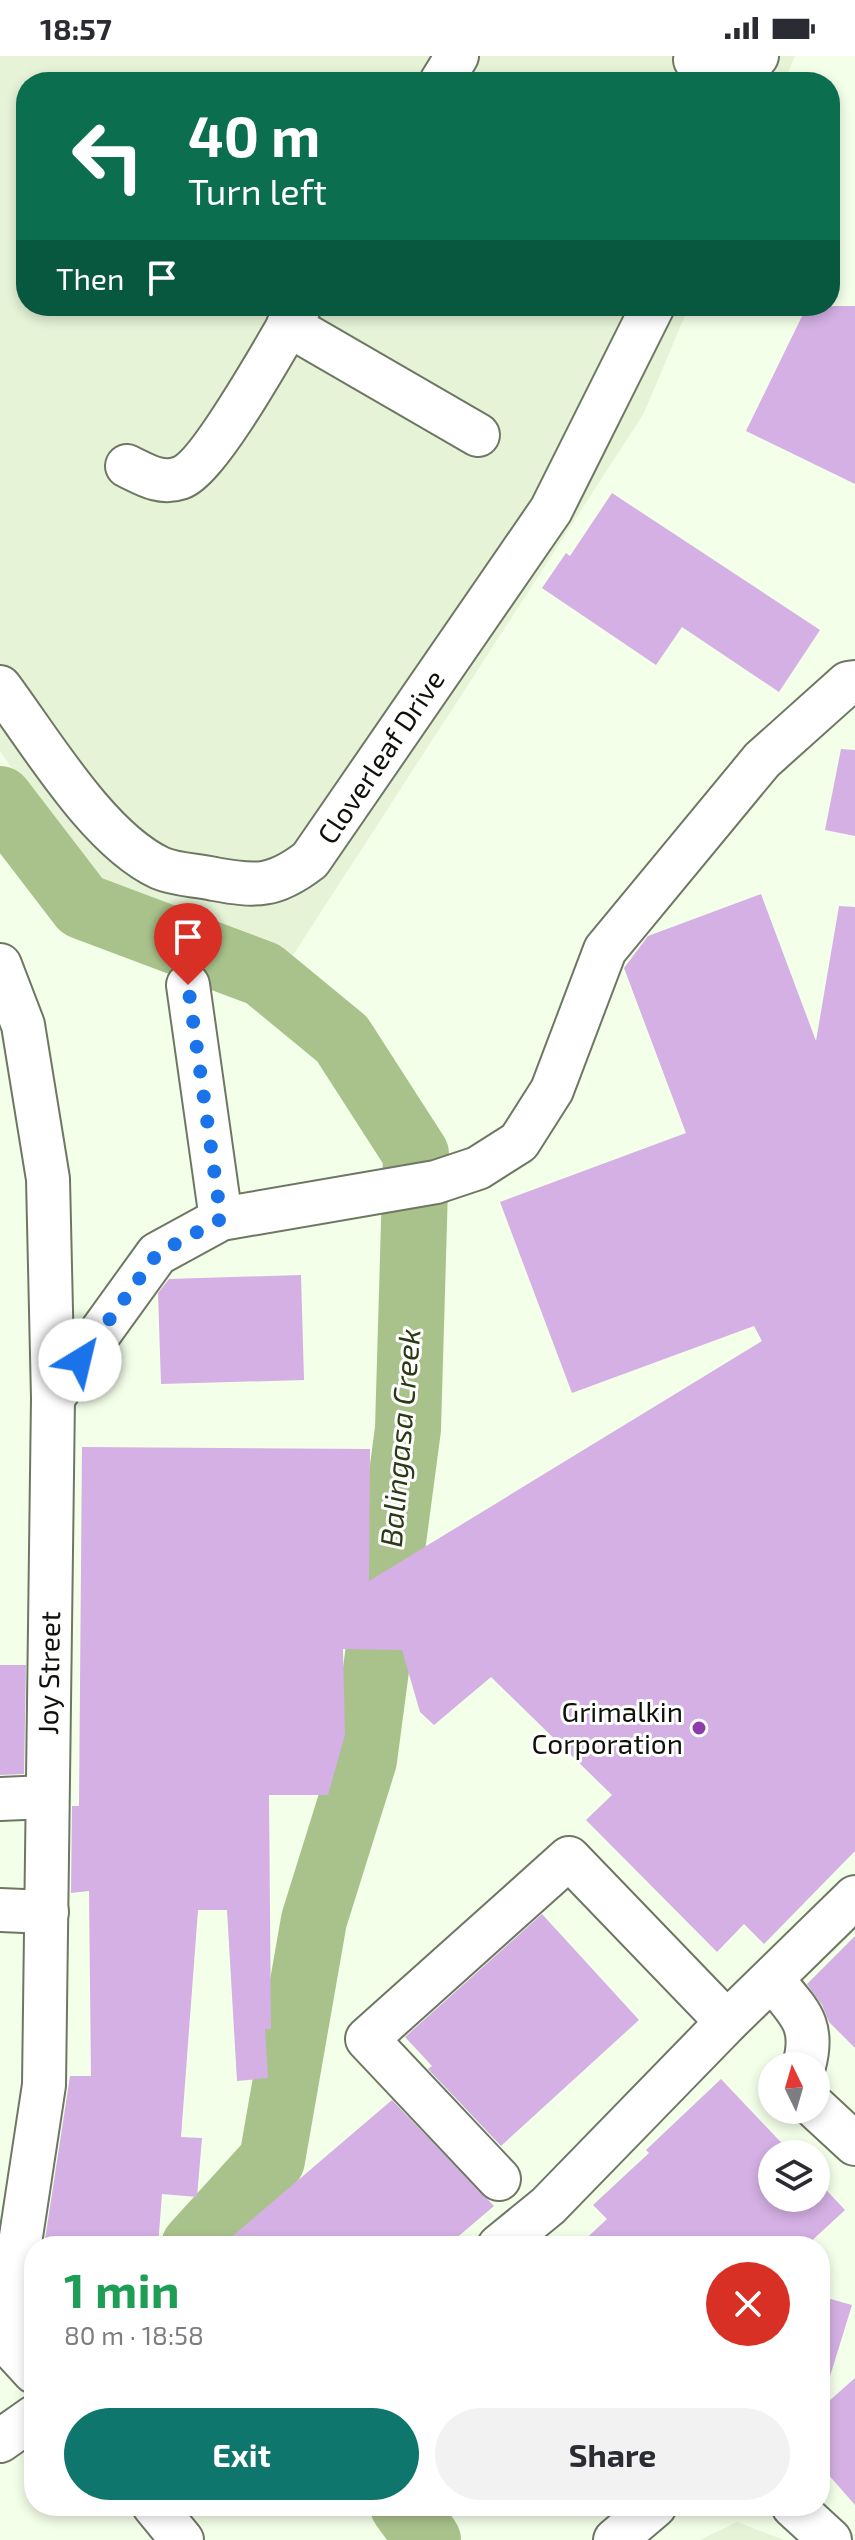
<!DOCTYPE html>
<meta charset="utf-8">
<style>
body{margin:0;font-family:"Exo 2",sans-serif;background:#f2f2f3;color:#2b2b33;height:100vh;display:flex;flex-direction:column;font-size:30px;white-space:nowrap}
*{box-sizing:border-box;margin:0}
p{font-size:26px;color:#7c7c81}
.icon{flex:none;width:44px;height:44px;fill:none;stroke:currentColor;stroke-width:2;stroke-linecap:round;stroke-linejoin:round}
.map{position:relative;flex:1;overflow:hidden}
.panel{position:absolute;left:24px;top:2180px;width:806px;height:280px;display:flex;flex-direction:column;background:#fff;border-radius:32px;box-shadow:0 4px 12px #0003}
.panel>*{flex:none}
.hud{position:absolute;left:16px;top:16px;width:824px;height:244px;border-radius:32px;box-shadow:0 4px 12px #0003;background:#0b6e4f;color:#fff;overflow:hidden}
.needle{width:52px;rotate:355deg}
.controls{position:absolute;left:758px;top:1996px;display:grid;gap:16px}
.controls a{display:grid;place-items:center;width:72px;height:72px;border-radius:50%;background:#fff;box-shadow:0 4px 12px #0003;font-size:40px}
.pin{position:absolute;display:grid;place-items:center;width:68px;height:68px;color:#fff;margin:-82px -34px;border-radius:50% 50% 50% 0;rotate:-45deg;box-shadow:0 0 8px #0007}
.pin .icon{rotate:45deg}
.me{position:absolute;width:88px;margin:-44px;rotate:36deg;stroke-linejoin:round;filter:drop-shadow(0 0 6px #0008)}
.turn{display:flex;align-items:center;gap:28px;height:168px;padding:0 40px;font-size:36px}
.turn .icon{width:104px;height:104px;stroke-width:2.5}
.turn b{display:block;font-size:56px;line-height:68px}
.then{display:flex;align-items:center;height:76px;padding:0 40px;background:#0003;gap:16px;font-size:30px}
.round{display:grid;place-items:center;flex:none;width:84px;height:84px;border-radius:42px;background:#f2f2f3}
.headline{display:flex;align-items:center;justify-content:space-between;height:136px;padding:0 40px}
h1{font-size:48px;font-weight:700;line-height:60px;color:#1e9e55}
.button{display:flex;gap:16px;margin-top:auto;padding:16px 40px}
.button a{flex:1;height:92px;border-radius:48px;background:#0f766e;color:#fff;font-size:32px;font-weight:700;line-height:92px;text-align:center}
.button a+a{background:#f2f2f3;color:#2b2b33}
.status{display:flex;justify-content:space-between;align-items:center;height:56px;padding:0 40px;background:#fff;direction:ltr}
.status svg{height:22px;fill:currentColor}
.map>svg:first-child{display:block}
.built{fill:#e6f3d7}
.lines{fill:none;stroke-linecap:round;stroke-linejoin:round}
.river{stroke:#a9c28b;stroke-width:66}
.building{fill:#d4b0e4}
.minor-casing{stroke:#6e7763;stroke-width:46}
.minor{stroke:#fff;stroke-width:42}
.route{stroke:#1a73e8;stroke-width:14;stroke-dasharray:0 25.2}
.poi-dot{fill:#8d3cab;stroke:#fff;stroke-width:3}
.labels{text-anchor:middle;stroke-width:6;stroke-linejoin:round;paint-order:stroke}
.street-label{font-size:28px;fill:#0f120b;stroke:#fff}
.poi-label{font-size:28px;fill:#0f120b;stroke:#fff;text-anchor:end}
.water-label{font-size:30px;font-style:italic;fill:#2a3a12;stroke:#fff}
</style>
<div class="status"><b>18:57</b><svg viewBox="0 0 49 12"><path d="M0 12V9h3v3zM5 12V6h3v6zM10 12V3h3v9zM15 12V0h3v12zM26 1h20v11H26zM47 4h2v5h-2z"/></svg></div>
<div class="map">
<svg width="855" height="2484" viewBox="0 0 855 2484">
<rect width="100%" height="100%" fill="#f4ffe9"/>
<g class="built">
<polygon points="0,0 795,0 784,26 26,26 26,250 689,250 644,357 286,910 99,836 0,695"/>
<polygon points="737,2466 784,2484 700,2484"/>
</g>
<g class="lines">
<g class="river">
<polyline points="0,743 82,850 263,918 342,983 416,1098 408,1373 364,1704 314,1864 272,2104 194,2190"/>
<polyline points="403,2450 428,2484"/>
</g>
</g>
<g class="building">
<polygon points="807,250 855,250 855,428 746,375"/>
<polygon points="612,437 820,574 779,636 682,571 656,609 542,532 566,497 570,500"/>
<polygon points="841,693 855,694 855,780 825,774"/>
<polygon points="761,838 816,985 839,850 855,851 855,1795 764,1888 744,1868 717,1896 586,1764 612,1739 491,1621 434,1669 420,1656 402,1594 343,1593 345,1679 328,1739 269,1739 271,1973 265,1973 268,2022 237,2025 227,1854 198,1854 181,2081 202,2082 197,2141 162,2138 158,2190 44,2190 70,2020 91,2020 89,1835 71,1837 72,1750 79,1750 82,1391 370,1393 369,1525 762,1285 754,1270 572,1337 500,1146 686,1077 624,912 648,880"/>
<polygon points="301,1219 304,1324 161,1328 158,1237 169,1223"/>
<polygon points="0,1609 26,1609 24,1718 0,1719"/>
<polygon points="542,1858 639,1964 501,2090 428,2013 432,2010 405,1981"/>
<polygon points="855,1880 855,1992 829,1966 822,1949 807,1928"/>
<polygon points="721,2023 792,2098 772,2098 772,2142 816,2142 816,2123 845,2154 806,2190 578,2190 607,2163 593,2149 649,2097 646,2094"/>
<polygon points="392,2044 494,2150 447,2190 221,2190"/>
<polygon points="820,2240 852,2249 827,2330 820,2329"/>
<polygon points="855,2322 855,2449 820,2409 820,2353"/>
</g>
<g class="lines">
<g class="minor-casing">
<g id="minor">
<path d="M695,4C714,23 741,24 757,0"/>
<polyline points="441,26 457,0"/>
<polyline points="288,269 478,379"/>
<path d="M127,410C144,418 160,429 180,422C210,412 280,283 300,250"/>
<path d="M0,631C41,686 98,783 160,812C176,819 197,819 214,823C257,831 275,831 310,804L551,454L653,250"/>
<polyline points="0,909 23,969 48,1123 53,1342 44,2029 13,2233 1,2280"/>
<polyline points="188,929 221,1163"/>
<polyline points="53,1342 157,1198 221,1163 436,1126 478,1112 519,1086 552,1034 605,894 762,704 848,627 855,626"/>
<polyline points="0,1743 47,1741"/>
<polyline points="0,1854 47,1856"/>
<path d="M772,1923C797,1955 816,1966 804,2010"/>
<polyline points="816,2052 855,2088"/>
<polyline points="499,2123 367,1983 569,1802 727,1966"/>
<polyline points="499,2190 548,2150 727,1966 855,1841"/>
<polyline points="1,2280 34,2316"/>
<polyline points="0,2385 34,2361"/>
<polyline points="154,2450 182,2484"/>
<polyline points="793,2450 830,2484"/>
<polyline points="615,2484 655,2450"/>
</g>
</g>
<use href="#minor" class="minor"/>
</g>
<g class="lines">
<polyline class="route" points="80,1304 157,1198 221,1163 188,929"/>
</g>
<circle class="poi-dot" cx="699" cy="1672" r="8"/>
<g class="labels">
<g class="street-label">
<text transform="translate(381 701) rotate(-56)" y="10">Cloverleaf Drive</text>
<text transform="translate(49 1617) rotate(-89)" y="10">Joy Street</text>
</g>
<g class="poi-label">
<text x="683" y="1666">Grimalkin<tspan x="683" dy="32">Corporation</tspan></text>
</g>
<g class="water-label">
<text transform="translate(401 1382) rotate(-85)" y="10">Balingasa Creek</text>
</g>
</g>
</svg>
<div class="controls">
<a><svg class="needle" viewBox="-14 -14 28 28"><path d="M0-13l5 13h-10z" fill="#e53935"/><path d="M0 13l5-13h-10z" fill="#7c7c81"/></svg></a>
<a><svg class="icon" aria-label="layers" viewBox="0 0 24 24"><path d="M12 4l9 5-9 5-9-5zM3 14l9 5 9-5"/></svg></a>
</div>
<div class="pin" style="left:188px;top:929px;background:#d93025"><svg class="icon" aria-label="arrive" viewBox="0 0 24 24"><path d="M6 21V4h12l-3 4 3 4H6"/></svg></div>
<svg class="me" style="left:80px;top:1304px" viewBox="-20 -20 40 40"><circle r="19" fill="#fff"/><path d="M0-13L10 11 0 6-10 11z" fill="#1a73e8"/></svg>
<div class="hud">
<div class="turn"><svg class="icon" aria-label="left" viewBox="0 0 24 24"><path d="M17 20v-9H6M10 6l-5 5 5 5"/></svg><div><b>40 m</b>Turn left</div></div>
<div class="then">Then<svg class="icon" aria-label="arrive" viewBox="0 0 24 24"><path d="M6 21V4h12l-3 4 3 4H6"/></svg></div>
</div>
<section class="panel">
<div class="headline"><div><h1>1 min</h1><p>80 m · 18:58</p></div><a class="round" style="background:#d93025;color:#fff"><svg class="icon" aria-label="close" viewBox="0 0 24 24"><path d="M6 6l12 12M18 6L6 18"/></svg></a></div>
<div class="button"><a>Exit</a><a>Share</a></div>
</section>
</div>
